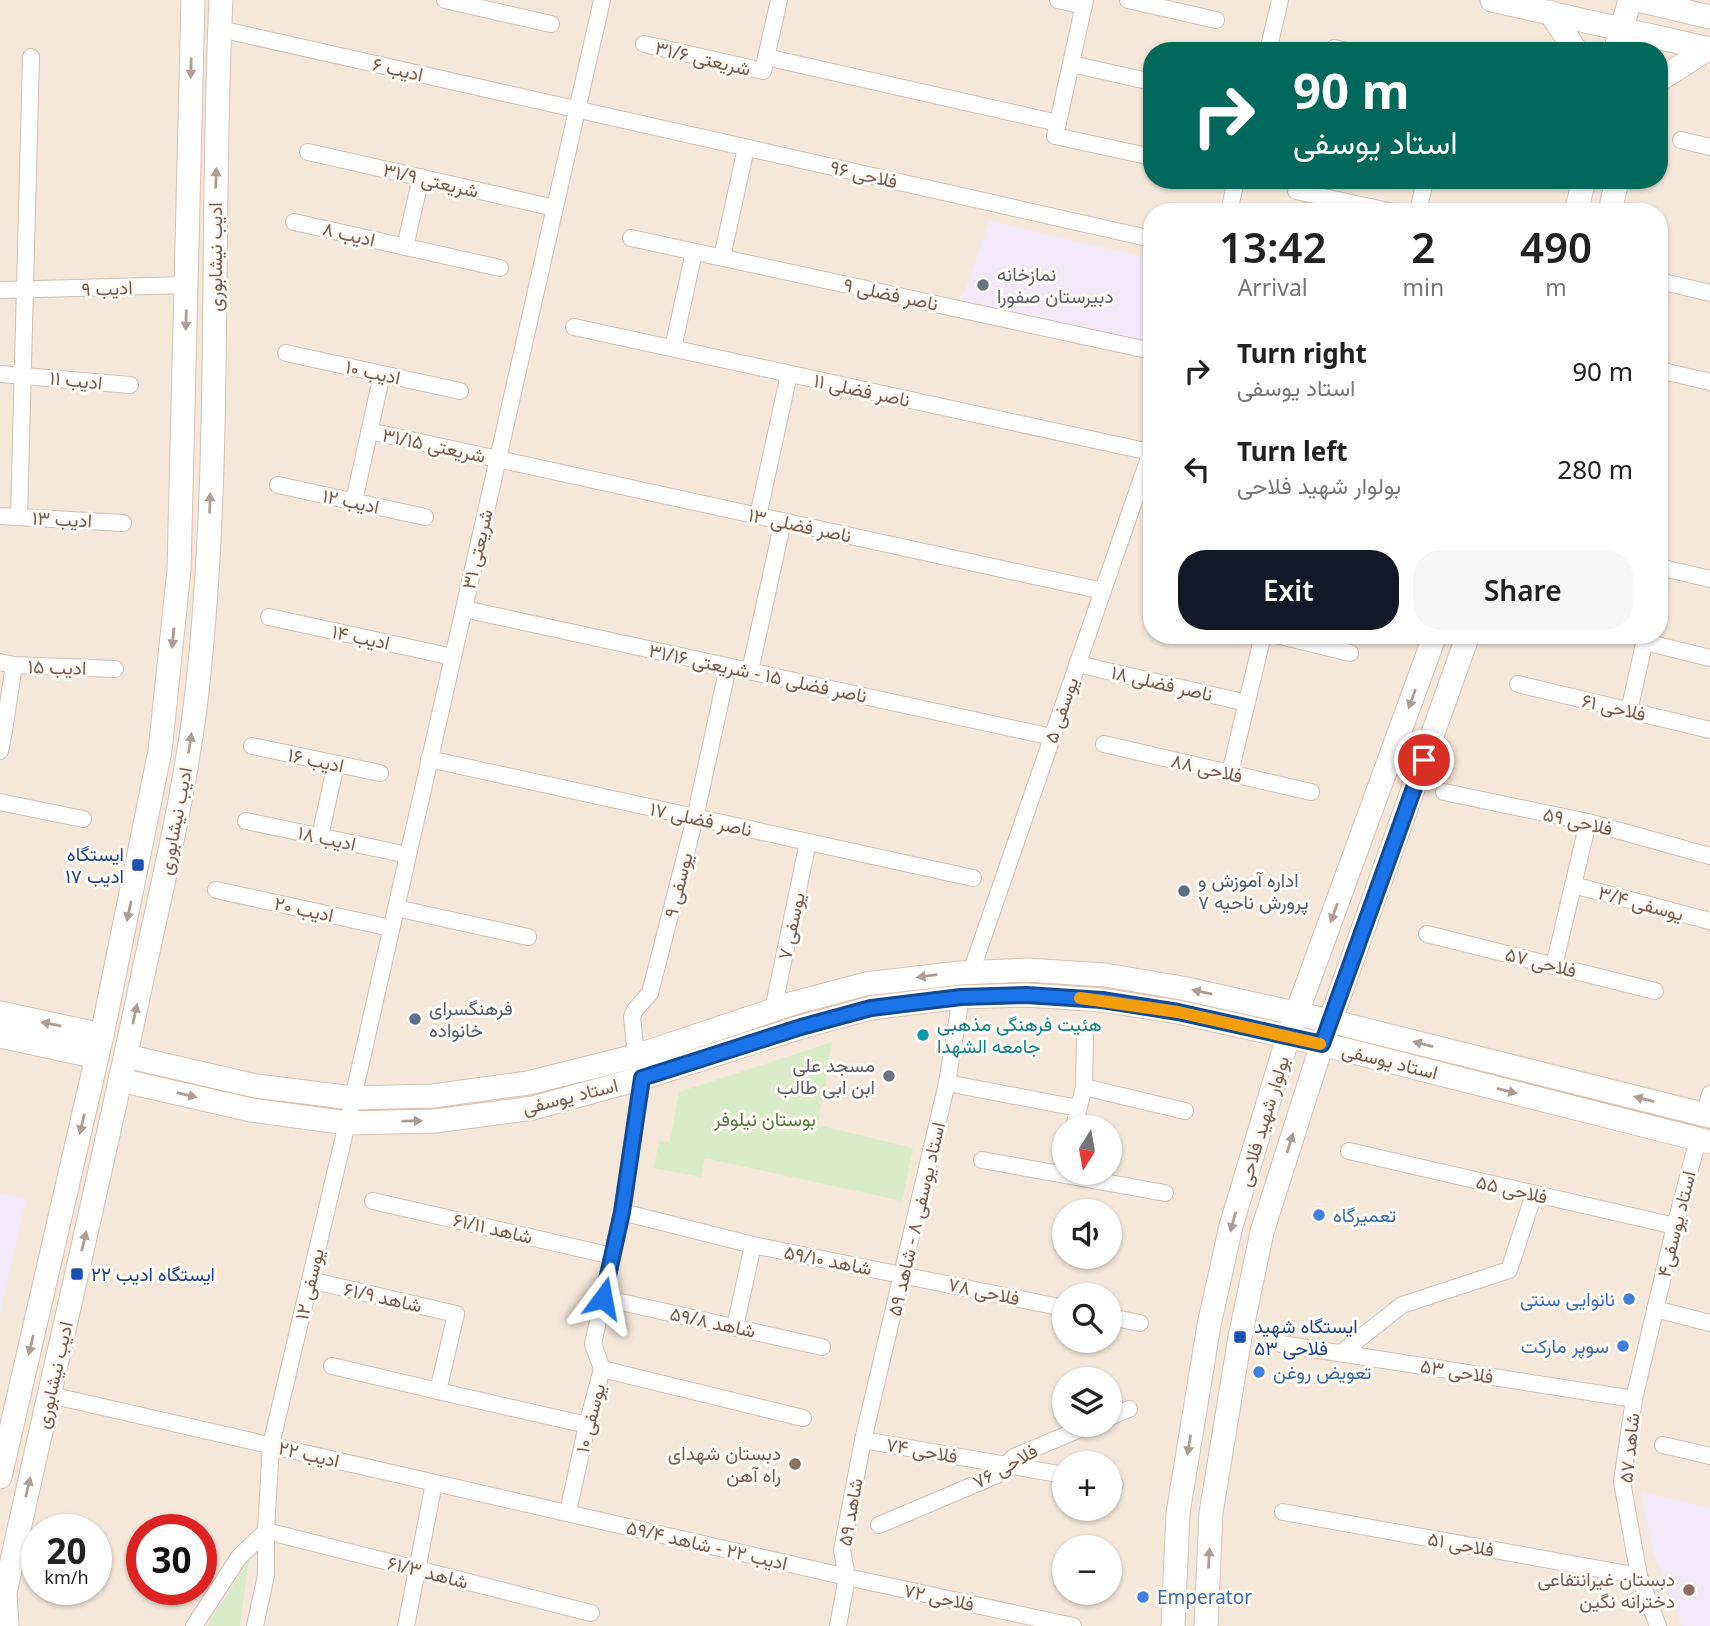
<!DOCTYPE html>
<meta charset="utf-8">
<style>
body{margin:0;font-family:"Noto Sans",Vazirmatn,sans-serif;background:#f6f6f6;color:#222;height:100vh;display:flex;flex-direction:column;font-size:26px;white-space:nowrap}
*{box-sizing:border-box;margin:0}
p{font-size:23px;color:#767676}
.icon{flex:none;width:38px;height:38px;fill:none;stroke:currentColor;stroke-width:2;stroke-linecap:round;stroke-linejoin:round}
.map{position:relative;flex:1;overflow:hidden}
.drawer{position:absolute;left:1143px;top:203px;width:525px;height:441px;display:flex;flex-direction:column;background:#fff;border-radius:28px;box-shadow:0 2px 5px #0004}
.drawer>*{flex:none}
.hud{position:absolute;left:1143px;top:42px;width:525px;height:147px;border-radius:28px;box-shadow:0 2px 5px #0004;background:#00695c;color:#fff;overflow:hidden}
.needle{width:46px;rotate:191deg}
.tools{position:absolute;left:1052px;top:1115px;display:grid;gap:14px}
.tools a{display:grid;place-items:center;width:70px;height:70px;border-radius:50%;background:#fff;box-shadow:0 2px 5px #0004;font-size:35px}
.speed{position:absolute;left:21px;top:1514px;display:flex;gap:14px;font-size:35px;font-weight:700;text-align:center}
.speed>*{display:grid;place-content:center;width:91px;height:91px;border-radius:50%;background:#fff;box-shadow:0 2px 5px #0004;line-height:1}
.speed small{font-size:18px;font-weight:400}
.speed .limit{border:10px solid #d22;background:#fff;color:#111}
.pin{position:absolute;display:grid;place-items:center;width:60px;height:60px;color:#fff;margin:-30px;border:4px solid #fff;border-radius:50%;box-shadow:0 2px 7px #0007}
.me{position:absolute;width:77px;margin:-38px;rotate:13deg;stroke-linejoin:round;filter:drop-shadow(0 0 5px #0008)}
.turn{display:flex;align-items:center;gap:24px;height:147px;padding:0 35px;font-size:32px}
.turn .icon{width:91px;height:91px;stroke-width:2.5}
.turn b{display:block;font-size:49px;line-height:60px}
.eta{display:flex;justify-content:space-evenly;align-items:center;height:119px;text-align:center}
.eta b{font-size:42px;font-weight:600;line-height:49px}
.cta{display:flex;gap:14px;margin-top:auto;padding:14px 35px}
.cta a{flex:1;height:80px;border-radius:28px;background:#111827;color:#fff;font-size:28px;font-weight:600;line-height:80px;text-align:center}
.cta a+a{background:#f6f6f6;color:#222}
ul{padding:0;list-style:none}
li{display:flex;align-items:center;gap:21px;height:98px;padding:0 35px}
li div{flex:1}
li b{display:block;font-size:26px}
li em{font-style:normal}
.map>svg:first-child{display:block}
.residential{fill:#f5e8da;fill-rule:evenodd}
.education{fill:#f3e8fa}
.green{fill:#d8ecc9}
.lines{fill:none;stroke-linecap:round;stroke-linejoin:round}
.street-casing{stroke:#d1beb0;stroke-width:18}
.secondary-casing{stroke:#d6c0b0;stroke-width:25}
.street{stroke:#fff;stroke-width:16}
.secondary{stroke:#fff;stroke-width:23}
.oneway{fill:#af9d94}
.route-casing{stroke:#114b97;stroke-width:18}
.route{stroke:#1a73e8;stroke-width:12}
.slow{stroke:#f59e0b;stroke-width:12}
.worship-dot{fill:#6b7280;stroke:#fffaf3;stroke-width:2.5}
.transit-dot{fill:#1a4fb4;stroke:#fffaf3;stroke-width:2.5}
.service-dot{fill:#5c6f8a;stroke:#fffaf3;stroke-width:2.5}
.culture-dot{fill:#0f9aa8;stroke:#fffaf3;stroke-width:2.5}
.shop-dot{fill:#3f7fe0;stroke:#fffaf3;stroke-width:2.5}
.education-dot{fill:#8d6e63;stroke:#fffaf3;stroke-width:2.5}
.labels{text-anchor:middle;stroke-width:6;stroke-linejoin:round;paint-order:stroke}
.street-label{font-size:19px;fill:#7a5c4d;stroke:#fffaf3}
.worship-label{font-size:19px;fill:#5b616d;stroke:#fffaf3;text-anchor:start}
.transit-label{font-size:19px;fill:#164399;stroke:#fffaf3;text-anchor:start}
.service-label{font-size:19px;fill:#4e5e75;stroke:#fffaf3;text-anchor:start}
.culture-label{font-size:19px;fill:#0d838f;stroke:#fffaf3;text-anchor:start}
.park-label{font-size:19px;fill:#537a41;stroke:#fffaf3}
.shop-label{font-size:19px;fill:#366cbe;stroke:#fffaf3;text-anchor:start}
.education-label{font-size:19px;fill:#785e54;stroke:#fffaf3;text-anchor:end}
</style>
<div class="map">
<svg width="1710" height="1626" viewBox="0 0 1710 1626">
<rect width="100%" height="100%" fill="#fdf6ec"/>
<path class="residential" d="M0,0H1710V1626H0ZM1152,51H1659V180H1152ZM1152,212H1659V635H1152ZM1064,1127H1110V1172H1064ZM1064,1211H1110V1256H1064ZM1064,1295H1110V1340H1064ZM1064,1379H1110V1424H1064ZM1064,1463H1110V1508H1064ZM37,1530H96V1589H37ZM142,1530H201V1589H142ZM1064,1547H1110V1592H1064Z"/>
<g class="education">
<polygon points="990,221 1151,259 1151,348 959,306"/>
<polygon points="0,1193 26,1199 0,1312"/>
<polygon points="1641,1492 1710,1508 1710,1626 1682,1626 1654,1554"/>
</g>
<g class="green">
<polygon points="832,1042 818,1125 913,1148 902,1201 705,1158 701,1177 653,1168 660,1141 670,1142 679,1092"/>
<polygon points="249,1558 240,1626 208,1626 212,1616 226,1597"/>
</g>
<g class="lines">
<g class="street-casing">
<g id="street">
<polyline points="445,0 551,24"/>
<polyline points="1058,0 1084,6"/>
<polyline points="1085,0 1055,136 1152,157"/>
<polyline points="1128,0 1216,20"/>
<polyline points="220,29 1152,239"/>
<polyline points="644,44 763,71 779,0"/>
<polyline points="1334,48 1346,51"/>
<polyline points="1268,51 1280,0"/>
<polyline points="766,57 1058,123"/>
<polyline points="1071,64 1152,82"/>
<polyline points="1681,140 1710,147"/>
<polyline points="308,152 555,208"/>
<polyline points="1296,191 1393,212"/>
<polyline points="1229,212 1236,180"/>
<polyline points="1418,212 1425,180"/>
<polyline points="294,222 500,268"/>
<polyline points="631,238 1152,351"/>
<polyline points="405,247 421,177"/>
<polyline points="722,257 746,148"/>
<polyline points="1659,281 1710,293"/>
<polyline points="0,290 187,285"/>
<polyline points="574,327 1150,452"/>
<polyline points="673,348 694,252"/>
<polyline points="286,353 460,391"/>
<polyline points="1659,370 1710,382"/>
<polyline points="0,374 130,385"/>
<polyline points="369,431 1103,591"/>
<polyline points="278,485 425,517"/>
<polyline points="354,501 382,374"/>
<polyline points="0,516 123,523"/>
<polyline points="758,516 789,374"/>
<polyline points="19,517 31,57"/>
<polyline points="1659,567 1710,579"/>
<polyline points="464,609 1052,737"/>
<polyline points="269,617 453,657"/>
<polyline points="1276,635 1350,653"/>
<polyline points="1645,642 1710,658"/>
<polyline points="0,662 14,665 115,669"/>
<polyline points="1077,664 1247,703"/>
<polyline points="750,671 783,521"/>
<polyline points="1518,684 1710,730"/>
<polyline points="1629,711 1646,635"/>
<polyline points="0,730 4,731 0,751"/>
<polyline points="4,731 14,665"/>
<polyline points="1104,744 1311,792"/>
<polyline points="252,746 380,773"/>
<polyline points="429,759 973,878"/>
<polyline points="1230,773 1263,635"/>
<polyline points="1444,792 1588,822 1710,856"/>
<polyline points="0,802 83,819"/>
<polyline points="246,821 408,855"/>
<polyline points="320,836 336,764"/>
<polyline points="1573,885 1710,921"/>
<polyline points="216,890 391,928"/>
<polyline points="396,908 528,937"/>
<polyline points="1427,934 1655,991"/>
<polyline points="1554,966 1588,822"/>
<polyline points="971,972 1152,449"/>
<polyline points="773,1010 808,842"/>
<polyline points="636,1056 632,1017 635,1010 650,993 695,818 728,667"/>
<polyline points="947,1083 1078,1108"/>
<polyline points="1084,1087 1185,1111"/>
<polyline points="1705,1115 1710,1094"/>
<polyline points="1074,1127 1084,1087 1085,1036"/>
<polyline points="1349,1151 1675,1226"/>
<polyline points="982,1160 1165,1193"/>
<polyline points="373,1201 612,1256"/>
<polyline points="622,1212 753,1245 1064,1308"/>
<polyline points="310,1280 456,1314 438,1391 587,1425"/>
<polyline points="603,1298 822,1347"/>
<polyline points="1655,1309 1710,1323"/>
<polyline points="1110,1317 1140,1323"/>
<polyline points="735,1327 753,1245"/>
<polyline points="1281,1344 1634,1399"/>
<polyline points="1341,1353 1402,1305 1509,1270 1534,1194"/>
<polyline points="332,1366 438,1391"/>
<polyline points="602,1369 803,1418"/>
<polyline points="50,1395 847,1577 1073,1626"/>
<polyline points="1110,1417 1129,1409"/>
<polyline points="863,1440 1064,1475"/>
<polyline points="1663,1445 1710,1456"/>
<polyline points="1110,1483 1115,1484"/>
<polyline points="568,1512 587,1425 602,1369 593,1344 622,1212 642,1078"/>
<polyline points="1283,1512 1639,1576"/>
<polyline points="879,1525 997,1475 1014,1457 1092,1424"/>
<polyline points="266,1531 591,1613"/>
<polyline points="194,1626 239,1557 266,1531"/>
<polyline points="255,1626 266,1575 266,1531 271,1445 353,1098 602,0"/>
<polyline points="406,1626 434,1483"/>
<polyline points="838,1626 847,1577 842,1550 863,1440 947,1083 961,997"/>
<polyline points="1658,1626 1639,1576 1622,1482 1634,1399 1675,1226 1698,1139"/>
</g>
</g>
<g class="secondary-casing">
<g id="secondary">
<polyline points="1492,0 1710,49"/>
<polyline points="1638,0 1710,17"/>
<polyline points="1550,12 1576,51"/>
<polyline points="1615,51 1630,0"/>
<polyline points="1659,80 1708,49"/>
<polyline points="1576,212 1584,180"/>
<polyline points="1610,212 1617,180"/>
<polyline points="0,1013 102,1035"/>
<polyline points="0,1036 97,1057"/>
<polyline points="126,1056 256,1086 353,1098 433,1096 528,1083 636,1056 794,1003 866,984 959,973 1027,970 1105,975 1182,988 1330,1021 1710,1116"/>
<polyline points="120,1080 251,1110 347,1123 435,1121 533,1108 642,1078 801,1027 871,1008 961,997 1027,995 1102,1000 1178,1012 1322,1044 1710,1142"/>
<polyline points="0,1477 102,1035 160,751 179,570 193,0"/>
<path d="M7,1626L5,1593C49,1390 98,1187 141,984C163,881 189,777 199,673C222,449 210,224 221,0"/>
<polyline points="1173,1626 1178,1513 1209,1325 1231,1226 1288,1037 1435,635"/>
<polyline points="1206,1626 1211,1513 1240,1337 1262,1232 1322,1044 1468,635"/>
</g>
</g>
<use href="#street" class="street"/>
<use href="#secondary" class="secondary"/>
</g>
<defs><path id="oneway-solid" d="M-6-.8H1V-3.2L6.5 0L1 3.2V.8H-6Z" transform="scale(1.75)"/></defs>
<g class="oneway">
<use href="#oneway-solid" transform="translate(191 68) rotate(91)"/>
<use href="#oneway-solid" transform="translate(216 178) rotate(-88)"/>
<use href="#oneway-solid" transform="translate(186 320) rotate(92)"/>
<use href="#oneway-solid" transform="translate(210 503) rotate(-88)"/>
<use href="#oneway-solid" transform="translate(173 638) rotate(95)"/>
<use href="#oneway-solid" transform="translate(1412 699) rotate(110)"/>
<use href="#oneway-solid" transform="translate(190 743) rotate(-81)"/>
<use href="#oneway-solid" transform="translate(129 911) rotate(102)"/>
<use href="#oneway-solid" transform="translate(1334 913) rotate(110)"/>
<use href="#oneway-solid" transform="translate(927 976) rotate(173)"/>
<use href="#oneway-solid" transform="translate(1202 992) rotate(-168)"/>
<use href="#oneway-solid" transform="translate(135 1014) rotate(-78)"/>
<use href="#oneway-solid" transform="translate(51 1024) rotate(-168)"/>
<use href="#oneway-solid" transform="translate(1423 1044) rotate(-166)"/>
<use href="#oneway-solid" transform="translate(1507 1091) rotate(14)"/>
<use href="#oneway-solid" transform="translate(187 1095) rotate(13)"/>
<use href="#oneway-solid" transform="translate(1644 1099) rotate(-166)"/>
<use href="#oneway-solid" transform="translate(412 1121) rotate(-1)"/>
<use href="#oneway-solid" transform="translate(82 1124) rotate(103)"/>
<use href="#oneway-solid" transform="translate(1290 1143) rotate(-73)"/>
<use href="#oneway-solid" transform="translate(1233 1222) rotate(105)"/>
<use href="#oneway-solid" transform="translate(84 1241) rotate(-77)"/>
<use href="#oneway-solid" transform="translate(31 1345) rotate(103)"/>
<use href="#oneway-solid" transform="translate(1189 1445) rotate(99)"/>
<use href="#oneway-solid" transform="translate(28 1487) rotate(-77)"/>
<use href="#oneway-solid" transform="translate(1209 1558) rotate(-87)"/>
</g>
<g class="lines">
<g class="route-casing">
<polyline id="route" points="603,1298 622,1212 642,1078 801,1027 871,1008 961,997 1027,995 1102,1000 1178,1012 1322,1044 1424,760"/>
</g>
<use href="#route" class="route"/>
<polyline class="slow" points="1080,998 1178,1012 1320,1044"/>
</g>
<g class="worship-dot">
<circle cx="983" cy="285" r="7"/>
<circle cx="889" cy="1076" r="7"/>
</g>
<g class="transit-dot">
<rect x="131" y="858" width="14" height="14" rx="3.5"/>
<rect x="70" y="1267" width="14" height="14" rx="3.5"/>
<rect x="1233" y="1330" width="14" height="14" rx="3.5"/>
</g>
<g class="service-dot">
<circle cx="1184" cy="891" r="7"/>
<circle cx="415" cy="1019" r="7"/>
</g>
<circle class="culture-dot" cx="923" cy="1035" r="7"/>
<g class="shop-dot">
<circle cx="1319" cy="1215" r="7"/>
<circle cx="1629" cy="1299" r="7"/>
<circle cx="1623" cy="1346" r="7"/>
<circle cx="1259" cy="1372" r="7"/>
<circle cx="1143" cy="1597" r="7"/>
</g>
<g class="education-dot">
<circle cx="795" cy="1464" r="7"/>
<circle cx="1689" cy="1590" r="7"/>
</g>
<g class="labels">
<g class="street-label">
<text transform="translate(703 58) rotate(13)" y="7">شریعتی ۳۱/۶</text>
<text transform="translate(398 69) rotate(13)" y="7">ادیب ۶</text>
<text transform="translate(864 174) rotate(13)" y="7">فلاحی ۹۶</text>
<text transform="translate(431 180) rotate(13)" y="7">شریعتی ۳۱/۹</text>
<text transform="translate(349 234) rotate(13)" y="7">ادیب ۸</text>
<text transform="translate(215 257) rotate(-90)" y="7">ادیب نیشابوری</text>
<text transform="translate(107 288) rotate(-2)" y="7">ادیب ۹</text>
<text transform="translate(891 294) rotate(12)" y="7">ناصر فضلی ۹</text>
<text transform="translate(373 372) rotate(12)" y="7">ادیب ۱۰</text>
<text transform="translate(76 380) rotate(6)" y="7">ادیب ۱۱</text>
<text transform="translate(862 390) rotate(12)" y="7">ناصر فضلی ۱۱</text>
<text transform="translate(434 445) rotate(12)" y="7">شریعتی ۳۱/۱۵</text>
<text transform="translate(351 501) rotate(12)" y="7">ادیب ۱۲</text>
<text transform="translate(62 519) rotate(3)" y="7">ادیب ۱۳</text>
<text transform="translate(800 525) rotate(12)" y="7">ناصر فضلی ۱۳</text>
<text transform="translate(477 549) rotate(-77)" y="7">شریعتی ۳۱</text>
<text transform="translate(361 637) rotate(12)" y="7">ادیب ۱۴</text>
<text transform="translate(57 667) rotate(2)" y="7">ادیب ۱۵</text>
<text transform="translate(758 673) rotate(12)" y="7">ناصر فضلی ۱۵ - شریعتی ۳۱/۱۶</text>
<text transform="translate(1162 683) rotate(13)" y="7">ناصر فضلی ۱۸</text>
<text transform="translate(1614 707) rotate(13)" y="7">فلاحی ۶۱</text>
<text transform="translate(1061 710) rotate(-71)" y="7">یوسفی ۵</text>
<text transform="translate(316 760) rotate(12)" y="7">ادیب ۱۶</text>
<text transform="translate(1207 768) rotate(13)" y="7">فلاحی ۸۸</text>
<text transform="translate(701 819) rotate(12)" y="7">ناصر فضلی ۱۷</text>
<text transform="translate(175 821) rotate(-79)" y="7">ادیب نیشابوری</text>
<text transform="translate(1578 821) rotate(13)" y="7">فلاحی ۵۹</text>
<text transform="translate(327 838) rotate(12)" y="7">ادیب ۱۸</text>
<text transform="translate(678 885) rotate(-76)" y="7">یوسفی ۹</text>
<text transform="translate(1641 903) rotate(15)" y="7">یوسفی ۳/۴</text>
<text transform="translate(304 909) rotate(12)" y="7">ادیب ۲۰</text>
<text transform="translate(791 926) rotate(-78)" y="7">یوسفی ۷</text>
<text transform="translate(1541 962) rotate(14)" y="7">فلاحی ۵۷</text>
<text transform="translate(1390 1061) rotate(14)" y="7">استاد یوسفی</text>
<text transform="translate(570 1096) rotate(-14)" y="7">استاد یوسفی</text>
<text transform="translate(1263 1121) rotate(-73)" y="7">بولوار شهید فلاحی</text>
<text transform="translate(1512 1189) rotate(13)" y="7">فلاحی ۵۵</text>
<text transform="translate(916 1219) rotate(-77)" y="7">استاد یوسفی ۸ - شاهد ۵۹</text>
<text transform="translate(1676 1224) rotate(-76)" y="7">استاد یوسفی۴</text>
<text transform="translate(493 1228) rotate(13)" y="7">شاهد ۶۱/۱۱</text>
<text transform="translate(828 1260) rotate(11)" y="7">شاهد ۵۹/‍۱۰</text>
<text transform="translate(309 1284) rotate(-77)" y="7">یوسفی ۱۲</text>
<text transform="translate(984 1291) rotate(12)" y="7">فلاحی ۷۸</text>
<text transform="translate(383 1297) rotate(13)" y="7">شاهد ۶۱/۹</text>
<text transform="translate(713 1322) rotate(12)" y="7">شاهد ۵۹/۸</text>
<text transform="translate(1457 1371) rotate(9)" y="7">فلاحی ۵۳</text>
<text transform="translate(54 1375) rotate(-77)" y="7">ادیب نیشابوری</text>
<text transform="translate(590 1418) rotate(-76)" y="7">یوسفی ۱۰</text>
<text transform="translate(1629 1448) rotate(-84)" y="7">شاهد ۵۷</text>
<text transform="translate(922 1450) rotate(10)" y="7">فلاحی ۷۴</text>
<text transform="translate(309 1454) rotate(13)" y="7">ادیب ۲۲</text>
<text transform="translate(1005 1466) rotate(-29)" y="7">فلاحی ۷۶</text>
<text transform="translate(850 1512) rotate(-80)" y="7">شاهد ۵۹</text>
<text transform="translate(1461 1544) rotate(10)" y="7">فلاحی ۵۱</text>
<text transform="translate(707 1545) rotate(13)" y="7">ادیب ۲۲ - شاهد ۵۹/۴</text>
<text transform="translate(428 1572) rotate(14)" y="7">شاهد ۶۱/۳</text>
<text transform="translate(939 1597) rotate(12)" y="7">فلاحی ۷۲</text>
</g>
<g class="worship-label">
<text x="997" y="281">نمازخانه<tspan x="997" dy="22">دبیرستان صفورا</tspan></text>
<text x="875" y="1072" text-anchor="end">مسجد علی<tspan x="875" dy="22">ابن ابی طالب</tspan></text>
</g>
<g class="transit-label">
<text x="124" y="861" text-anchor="end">ایستگاه<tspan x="124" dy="22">ادیب ۱۷</tspan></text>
<text x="91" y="1281">ایستگاه ادیب ۲۲</text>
<text x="1254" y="1333">ایستگاه شهید<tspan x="1254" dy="22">فلاحی ۵۳</tspan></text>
</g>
<g class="service-label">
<text x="1198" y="887">اداره آموزش و<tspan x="1198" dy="22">پرورش ناحیه ۷</tspan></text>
<text x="429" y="1015">فرهنگسرای<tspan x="429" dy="22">خانواده</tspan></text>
</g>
<g class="culture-label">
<text x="937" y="1031">هئیت فرهنگی مذهبی<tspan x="937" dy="22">جامعه الشهدا</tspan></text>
</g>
<g class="park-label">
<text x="765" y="1126">بوستان نیلوفر</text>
</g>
<g class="shop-label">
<text x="1333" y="1222">تعمیرگاه</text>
<text x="1615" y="1306" text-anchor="end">نانوایی سنتی</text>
<text x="1609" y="1353" text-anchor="end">سوپر مارکت</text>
<text x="1273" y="1379">تعویض روغن</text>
<text x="1157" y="1604">Emperator</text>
</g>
<g class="education-label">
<text x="781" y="1460">دبستان شهدای<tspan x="781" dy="22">راه آهن</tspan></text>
<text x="1675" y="1586">دبستان غیرانتفاعی<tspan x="1675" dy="22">دخترانه نگین</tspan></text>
</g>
</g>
</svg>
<div class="tools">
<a><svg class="needle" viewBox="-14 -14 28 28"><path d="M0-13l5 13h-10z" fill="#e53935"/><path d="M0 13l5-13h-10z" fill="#767676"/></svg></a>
<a><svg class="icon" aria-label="sound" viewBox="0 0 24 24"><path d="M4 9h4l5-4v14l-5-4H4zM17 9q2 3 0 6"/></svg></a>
<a><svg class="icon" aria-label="search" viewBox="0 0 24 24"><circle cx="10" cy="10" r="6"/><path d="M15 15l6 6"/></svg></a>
<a><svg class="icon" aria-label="layers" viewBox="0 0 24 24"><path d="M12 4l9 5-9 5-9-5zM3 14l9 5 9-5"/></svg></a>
<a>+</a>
<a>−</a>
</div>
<div class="speed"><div>20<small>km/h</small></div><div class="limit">30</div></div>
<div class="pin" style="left:1424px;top:760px;background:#d93025"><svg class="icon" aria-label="arrive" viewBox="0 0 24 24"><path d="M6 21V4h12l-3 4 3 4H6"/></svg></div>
<svg class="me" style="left:603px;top:1298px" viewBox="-20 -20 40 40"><path d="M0-17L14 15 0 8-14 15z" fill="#1a73e8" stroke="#fff" stroke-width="4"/></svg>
<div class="hud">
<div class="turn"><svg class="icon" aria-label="right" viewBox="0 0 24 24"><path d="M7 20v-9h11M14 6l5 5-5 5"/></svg><div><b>90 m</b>استاد یوسفی</div></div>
</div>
<section class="drawer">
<div class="eta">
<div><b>13:42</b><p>Arrival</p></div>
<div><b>2</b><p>min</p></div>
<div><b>490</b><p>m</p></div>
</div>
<ul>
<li><svg class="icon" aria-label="right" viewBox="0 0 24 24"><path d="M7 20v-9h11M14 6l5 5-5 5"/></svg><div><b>Turn right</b><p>استاد یوسفی</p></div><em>90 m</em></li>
<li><svg class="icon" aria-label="left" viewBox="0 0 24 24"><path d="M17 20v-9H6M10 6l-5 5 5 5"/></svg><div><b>Turn left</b><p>بولوار شهید فلاحی</p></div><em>280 m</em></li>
</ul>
<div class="cta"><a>Exit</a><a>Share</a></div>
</section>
</div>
